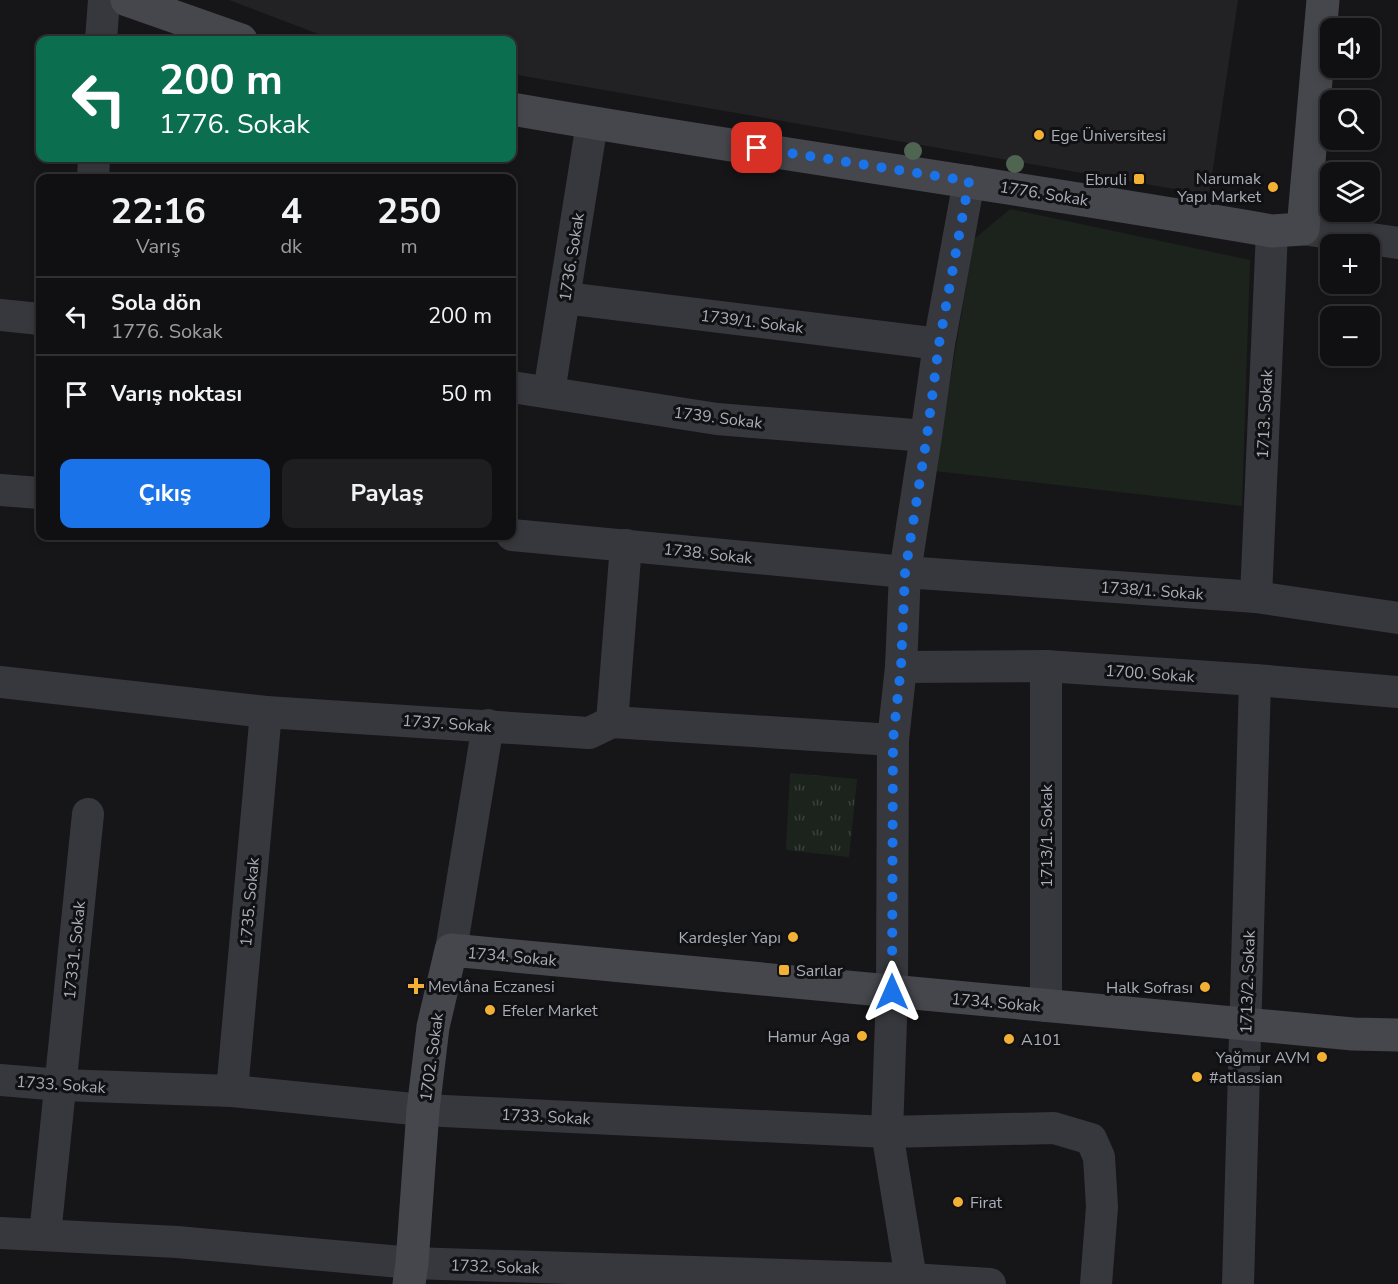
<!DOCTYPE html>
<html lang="tr">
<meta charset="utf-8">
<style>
body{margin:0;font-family:"Nunito Sans",sans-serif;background:#1e1e20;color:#f1f3f6;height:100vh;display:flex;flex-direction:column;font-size:22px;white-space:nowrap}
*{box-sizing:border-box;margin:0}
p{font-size:20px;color:#9c9d9f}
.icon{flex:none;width:33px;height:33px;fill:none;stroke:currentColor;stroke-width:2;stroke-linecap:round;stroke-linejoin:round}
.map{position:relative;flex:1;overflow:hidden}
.side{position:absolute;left:36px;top:174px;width:480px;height:366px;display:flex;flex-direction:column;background:#101012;border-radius:12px;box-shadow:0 3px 9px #0003,0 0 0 2px #303032}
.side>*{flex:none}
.guide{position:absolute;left:36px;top:36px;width:480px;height:126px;border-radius:12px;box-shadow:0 3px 9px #0003,0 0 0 2px #303032;background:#0b6e4f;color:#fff;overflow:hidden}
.controls{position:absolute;left:1320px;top:18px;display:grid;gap:12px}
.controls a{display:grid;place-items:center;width:60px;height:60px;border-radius:12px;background:#101012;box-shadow:0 3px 9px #0003,0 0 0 2px #303032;font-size:30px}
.pin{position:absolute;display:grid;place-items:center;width:51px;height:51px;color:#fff;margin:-26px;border-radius:12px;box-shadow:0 3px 9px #0006}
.me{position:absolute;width:66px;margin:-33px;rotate:0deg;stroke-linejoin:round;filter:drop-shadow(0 0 4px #0008)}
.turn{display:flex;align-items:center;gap:21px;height:126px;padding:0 24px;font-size:27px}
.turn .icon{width:78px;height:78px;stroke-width:2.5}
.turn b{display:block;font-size:42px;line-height:51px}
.eta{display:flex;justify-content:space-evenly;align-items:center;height:102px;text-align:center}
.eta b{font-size:36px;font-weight:700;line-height:42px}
.cta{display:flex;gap:12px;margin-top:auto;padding:12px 24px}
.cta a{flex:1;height:69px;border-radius:12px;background:#1a73e8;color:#fff;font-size:24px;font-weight:700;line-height:69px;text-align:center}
.cta a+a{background:#1e1e20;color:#f1f3f6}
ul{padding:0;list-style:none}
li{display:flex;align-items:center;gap:18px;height:78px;padding:0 24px;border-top:2px solid #303032}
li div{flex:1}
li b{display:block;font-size:22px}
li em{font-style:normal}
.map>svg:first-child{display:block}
.built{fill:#222225}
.green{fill:#1c231d}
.park{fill:url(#park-tufts)}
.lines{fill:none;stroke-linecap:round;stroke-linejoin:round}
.street{stroke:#37383d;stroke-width:32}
.secondary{stroke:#45474d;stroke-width:33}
.tree{fill:#506452}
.route{stroke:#1a73e8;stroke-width:10;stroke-dasharray:0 18}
.poi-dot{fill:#f2b134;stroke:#111113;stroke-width:2}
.labels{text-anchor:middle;stroke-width:6;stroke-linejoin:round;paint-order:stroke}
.poi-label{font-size:16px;fill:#a8adb8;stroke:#111113;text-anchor:start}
.street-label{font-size:16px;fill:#a8adb8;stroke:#111113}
</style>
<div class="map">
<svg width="1398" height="1284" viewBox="0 0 1398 1284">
<defs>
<pattern id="park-tufts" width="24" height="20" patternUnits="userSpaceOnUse" patternTransform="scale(1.5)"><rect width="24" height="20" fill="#1c231d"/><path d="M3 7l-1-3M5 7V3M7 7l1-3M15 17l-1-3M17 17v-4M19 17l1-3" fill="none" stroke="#3a403c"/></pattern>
</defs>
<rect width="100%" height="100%" fill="#161618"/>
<polygon class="built" points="229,0 1238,0 1209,195 512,74 512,40 334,40"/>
<polygon class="green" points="1010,209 1250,260 1242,506 935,471 974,239"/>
<polygon class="park" points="790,773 857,779 849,857 786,850"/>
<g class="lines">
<g class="street">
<polyline points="101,40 104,0"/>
<polyline points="93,178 94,158"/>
<polyline points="1303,229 1398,243"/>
<polyline points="565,298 939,344"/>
<polyline points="0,315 40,319"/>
<polyline points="512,387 717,419 926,436"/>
<polyline points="549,392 592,123"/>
<polyline points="0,490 40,493"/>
<polyline points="512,535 905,572 1256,597 1398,618"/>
<polyline points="1256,597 1272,231"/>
<polyline points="901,667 1046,666 1255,680 1398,692"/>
<polyline points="0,682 266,712 589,733 612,722 893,740"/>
<polyline points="612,722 626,545"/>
<polyline points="451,950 488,725"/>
<polyline points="1046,1006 1046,666"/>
<polyline points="0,1080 61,1085 232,1091 423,1110 887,1132 1054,1128 1091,1139 1099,1157 1102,1207 1096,1284"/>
<polyline points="232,1091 266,712"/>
<polyline points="0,1233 177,1242 412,1263 911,1279 990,1284"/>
<polyline points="45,1235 88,814"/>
<polyline points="911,1279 887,1132 892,992 893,740 901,667 905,572 926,436 939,344 969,181"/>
<polyline points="1238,1284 1255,680"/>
</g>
<g class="secondary">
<polyline points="127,0 241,40"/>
<path d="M512,109C764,153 1019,187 1272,231L1303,229L1323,0"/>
<polyline points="409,1284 412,1263 423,1110 433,1027 451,950 1353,1034 1398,1035"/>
</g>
</g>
<g class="tree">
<circle cx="913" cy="151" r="9"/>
<circle cx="1015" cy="164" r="9"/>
</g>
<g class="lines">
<polyline class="route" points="757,148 969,181 939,344 927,436 905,573 901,667 893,740 892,992"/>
</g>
<g class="poi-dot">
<circle cx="1039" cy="135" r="6"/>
<rect x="1133" y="173" width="12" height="12" rx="3"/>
<circle cx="1273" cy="187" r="6"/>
<circle cx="793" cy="937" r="6"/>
<rect x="778" y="964" width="12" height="12" rx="3"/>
<path d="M413 977h6v6h6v6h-6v6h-6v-6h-6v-6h6z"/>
<circle cx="1205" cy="987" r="6"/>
<circle cx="490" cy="1010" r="6"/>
<circle cx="862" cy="1036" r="6"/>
<circle cx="1009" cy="1039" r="6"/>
<circle cx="1322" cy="1057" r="6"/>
<circle cx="1197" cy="1077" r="6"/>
<circle cx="958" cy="1202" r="6"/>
</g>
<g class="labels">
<g class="poi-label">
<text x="1051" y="141">Ege Üniversitesi</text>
<text x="1261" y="184" text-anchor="end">Narumak<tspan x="1261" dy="18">Yapı Market</tspan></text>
<text x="1127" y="185" text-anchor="end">Ebruli</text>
<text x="781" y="943" text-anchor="end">Kardeşler Yapı</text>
<text x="796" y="976">Sarılar</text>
<text x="428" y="992">Mevlâna Eczanesi</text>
<text x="1193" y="993" text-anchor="end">Halk Sofrası</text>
<text x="502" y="1016">Efeler Market</text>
<text x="850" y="1042" text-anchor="end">Hamur Aga</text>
<text x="1021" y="1045">A101</text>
<text x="1310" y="1063" text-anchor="end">Yağmur AVM</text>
<text x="1209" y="1083">#atlassian</text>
<text x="970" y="1208">Firat</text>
</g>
<g class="street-label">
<text transform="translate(1044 193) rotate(9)" y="6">1776. Sokak</text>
<text transform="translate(571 257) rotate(-81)" y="6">1736. Sokak</text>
<text transform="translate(752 321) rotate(7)" y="6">1739/1. Sokak</text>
<text transform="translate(1264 414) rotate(-87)" y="6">1713. Sokak</text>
<text transform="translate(718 417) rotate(7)" y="6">1739. Sokak</text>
<text transform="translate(708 553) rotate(6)" y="6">1738. Sokak</text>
<text transform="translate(1152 590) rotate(4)" y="6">1738/1. Sokak</text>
<text transform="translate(1150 673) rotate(4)" y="6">1700. Sokak</text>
<text transform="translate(447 723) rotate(4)" y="6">1737. Sokak</text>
<text transform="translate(1046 836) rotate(-90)" y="6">1713/1. Sokak</text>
<text transform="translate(249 902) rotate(-85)" y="6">1735. Sokak</text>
<text transform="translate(74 950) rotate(-84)" y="6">17331. Sokak</text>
<text transform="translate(512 956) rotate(5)" y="6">1734. Sokak</text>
<text transform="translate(1247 982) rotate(-88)" y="6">1713/2. Sokak</text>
<text transform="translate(996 1002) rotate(5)" y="6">1734. Sokak</text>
<text transform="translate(431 1057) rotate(-82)" y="6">1702. Sokak</text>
<text transform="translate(61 1084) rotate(4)" y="6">1733. Sokak</text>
<text transform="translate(546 1116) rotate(3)" y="6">1733. Sokak</text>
<text transform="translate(495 1266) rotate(2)" y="6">1732. Sokak</text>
</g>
</g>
</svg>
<div class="controls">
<a><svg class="icon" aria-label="sound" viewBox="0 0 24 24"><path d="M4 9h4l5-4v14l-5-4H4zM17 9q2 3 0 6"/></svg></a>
<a><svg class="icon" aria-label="search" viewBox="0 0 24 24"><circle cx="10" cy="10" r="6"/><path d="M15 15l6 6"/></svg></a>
<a><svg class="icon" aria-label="layers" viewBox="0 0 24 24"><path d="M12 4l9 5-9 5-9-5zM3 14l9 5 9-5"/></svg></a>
<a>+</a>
<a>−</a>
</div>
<div class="pin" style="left:757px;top:148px;background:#d93025"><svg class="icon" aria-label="arrive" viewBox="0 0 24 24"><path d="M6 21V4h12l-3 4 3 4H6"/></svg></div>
<svg class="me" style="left:892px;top:992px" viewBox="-20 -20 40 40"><path d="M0-17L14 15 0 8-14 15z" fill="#1a73e8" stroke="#fff" stroke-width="4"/></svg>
<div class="guide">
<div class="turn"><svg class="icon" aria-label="left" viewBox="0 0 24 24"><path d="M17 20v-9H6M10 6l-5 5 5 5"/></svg><div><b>200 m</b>1776. Sokak</div></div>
</div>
<section class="side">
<div class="eta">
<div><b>22:16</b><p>Varış</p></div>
<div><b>4</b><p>dk</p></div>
<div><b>250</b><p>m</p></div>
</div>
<ul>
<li><svg class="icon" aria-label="left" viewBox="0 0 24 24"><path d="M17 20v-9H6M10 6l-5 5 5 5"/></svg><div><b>Sola dön</b><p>1776. Sokak</p></div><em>200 m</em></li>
<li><svg class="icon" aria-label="arrive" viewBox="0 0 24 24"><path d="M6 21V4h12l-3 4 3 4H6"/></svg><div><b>Varış noktası</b></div><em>50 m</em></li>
</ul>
<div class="cta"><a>Çıkış</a><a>Paylaş</a></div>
</section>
</div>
